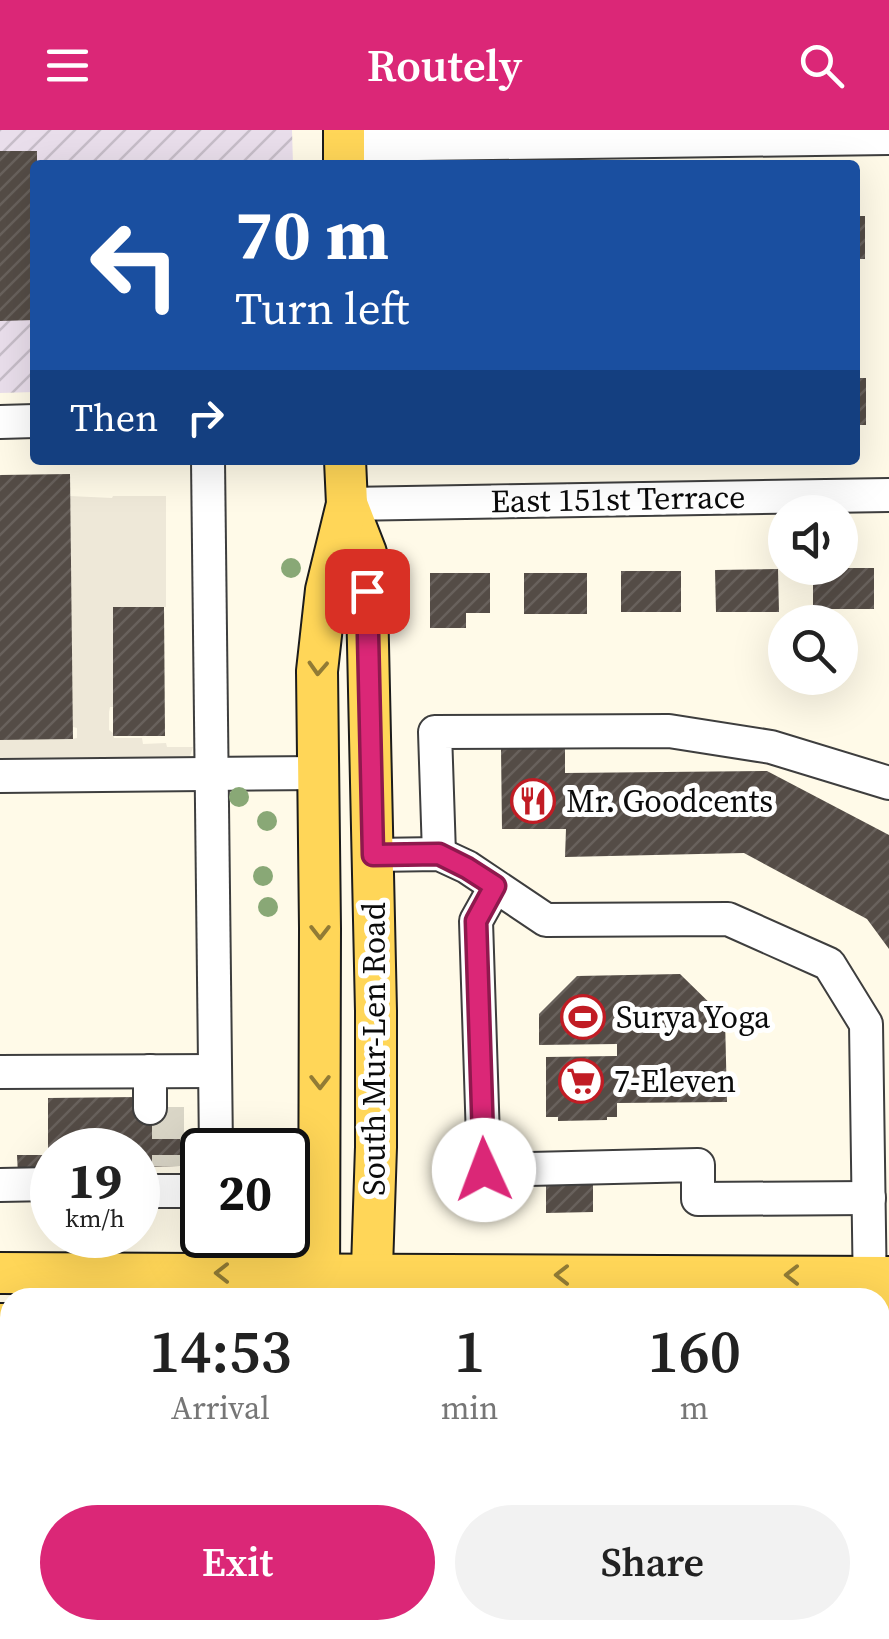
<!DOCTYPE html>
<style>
body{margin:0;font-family:"Source Serif 4",serif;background:#f2f2f2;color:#222;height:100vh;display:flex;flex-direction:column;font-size:38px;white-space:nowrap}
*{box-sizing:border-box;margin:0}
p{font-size:32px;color:#767676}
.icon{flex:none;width:55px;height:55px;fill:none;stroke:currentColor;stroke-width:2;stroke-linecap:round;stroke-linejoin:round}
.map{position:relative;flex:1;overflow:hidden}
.panel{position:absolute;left:0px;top:1158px;width:890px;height:352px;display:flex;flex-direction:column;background:#fff;border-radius:30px 30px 0 0;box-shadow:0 10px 40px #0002}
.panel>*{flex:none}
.hud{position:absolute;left:30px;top:30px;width:830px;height:305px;border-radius:10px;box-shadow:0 10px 40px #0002;background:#1a4fa0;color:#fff;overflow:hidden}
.buttons{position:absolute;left:768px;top:365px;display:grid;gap:20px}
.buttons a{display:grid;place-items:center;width:90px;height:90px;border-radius:50%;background:#fff;box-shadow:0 10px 40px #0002;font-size:50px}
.speed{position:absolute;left:30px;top:998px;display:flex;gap:20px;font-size:50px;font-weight:700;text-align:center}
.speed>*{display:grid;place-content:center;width:130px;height:130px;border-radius:50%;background:#fff;box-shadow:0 10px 40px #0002;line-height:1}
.speed small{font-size:25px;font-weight:400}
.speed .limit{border:5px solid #111;border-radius:15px;background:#fff;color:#111}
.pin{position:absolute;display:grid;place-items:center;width:85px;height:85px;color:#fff;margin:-42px;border-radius:20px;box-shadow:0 5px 15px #0006}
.me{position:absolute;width:110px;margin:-55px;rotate:358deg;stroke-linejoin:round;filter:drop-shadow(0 0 8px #0008)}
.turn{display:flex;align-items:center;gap:35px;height:210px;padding:0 40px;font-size:45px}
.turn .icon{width:130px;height:130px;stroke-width:2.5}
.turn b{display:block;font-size:70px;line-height:85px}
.then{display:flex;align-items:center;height:95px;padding:0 40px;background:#0003;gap:20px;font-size:38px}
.eta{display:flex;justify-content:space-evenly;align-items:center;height:170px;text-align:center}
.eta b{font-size:60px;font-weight:600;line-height:70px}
.action{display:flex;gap:20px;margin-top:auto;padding:20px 40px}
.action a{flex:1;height:115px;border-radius:60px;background:#db2777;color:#fff;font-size:40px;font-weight:600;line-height:115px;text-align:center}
.action a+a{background:#f2f2f2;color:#222}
header{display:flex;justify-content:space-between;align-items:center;height:130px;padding:0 40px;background:#db2777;color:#fff;font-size:45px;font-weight:600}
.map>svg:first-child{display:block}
.industrial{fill:url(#industrial-furrows)}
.plaza{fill:#eee8d8}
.building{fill:url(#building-hatch)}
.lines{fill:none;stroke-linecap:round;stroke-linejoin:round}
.minor-tunnel{stroke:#dad6c7;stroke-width:32;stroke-dasharray:32 16;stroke-linecap:butt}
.minor-casing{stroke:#3e3e3e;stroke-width:36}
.major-casing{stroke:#1c1c1c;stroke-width:44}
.minor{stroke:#fff;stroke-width:32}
.major{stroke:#ffd658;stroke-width:40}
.tree{fill:#89a876}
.oneway{stroke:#917b35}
.route-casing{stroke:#8e194d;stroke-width:25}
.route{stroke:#db2777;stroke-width:18}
.labels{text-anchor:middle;stroke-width:10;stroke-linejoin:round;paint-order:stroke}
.street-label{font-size:32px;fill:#0b0b0b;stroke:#fff}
.poi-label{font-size:32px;fill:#0b0b0b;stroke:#fff;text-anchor:start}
</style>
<header><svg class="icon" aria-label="menu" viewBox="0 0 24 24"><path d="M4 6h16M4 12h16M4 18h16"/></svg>Routely<svg class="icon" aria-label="search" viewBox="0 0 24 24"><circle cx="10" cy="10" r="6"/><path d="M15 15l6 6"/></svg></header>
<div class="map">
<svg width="889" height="1509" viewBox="0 0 889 1509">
<defs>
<pattern id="industrial-furrows" width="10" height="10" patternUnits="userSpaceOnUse" patternTransform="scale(2.5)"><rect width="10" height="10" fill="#e9deeb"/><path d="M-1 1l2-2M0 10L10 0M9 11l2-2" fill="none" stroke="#c6bdc8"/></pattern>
<pattern id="building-hatch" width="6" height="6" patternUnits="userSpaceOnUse" patternTransform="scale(2.5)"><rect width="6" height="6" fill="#544c46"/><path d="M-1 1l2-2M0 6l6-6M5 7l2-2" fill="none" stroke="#68615c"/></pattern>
</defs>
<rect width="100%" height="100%" fill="#fffae8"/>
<polygon class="industrial" points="0,0 292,0 293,35 35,35 35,262 0,263"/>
<polygon class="plaza" points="70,366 112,368 113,366 166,366 166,477 113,478 113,577 110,577 109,582 109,600 113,603 114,608 142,608 143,614 166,613 167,617 193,617 190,626 110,631 0,632 0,610 72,609 77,608 77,598 73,597"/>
<g class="building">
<polygon points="0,21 37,21 37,35 35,35 35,190 0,191"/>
<rect x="855" y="86" width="10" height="43"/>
<rect x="855" y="248" width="11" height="47"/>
<polygon points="70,344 73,609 0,610 0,345"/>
<rect x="813" y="438" width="61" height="41"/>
<polygon points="778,439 779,482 716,482 715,440"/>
<rect x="621" y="441" width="60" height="41"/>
<polygon points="430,443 490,443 490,483 466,483 466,498 430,498"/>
<rect x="524" y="443" width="63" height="41"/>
<polygon points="113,477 164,477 165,606 113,606"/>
<polygon points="501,619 565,619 565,643 767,641 889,705 889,819 867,789 744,723 565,727 566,699 502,699"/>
<polygon points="680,844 725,888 727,972 617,973 617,987 607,987 607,990 558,991 558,987 546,987 546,927 617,926 617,914 539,915 539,884 577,846"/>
<polygon points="138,967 138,978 180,977 180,1036 138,1037 138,1020 52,1020 52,1045 18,1045 17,1025 48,1025 48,968"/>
<polygon points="593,1051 593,1082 546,1083 546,1052"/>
<polygon points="0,1345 10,1355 10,1373 0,1383"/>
<rect x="170" y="1500" width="39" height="9"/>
</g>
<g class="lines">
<polyline class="minor-tunnel" points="168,977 168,1036"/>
<g class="minor-casing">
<g id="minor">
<polyline points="344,15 889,8"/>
<polyline points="0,292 35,291"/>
<polyline points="208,330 216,1020"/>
<polyline points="347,374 889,365"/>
<polyline points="0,646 318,643"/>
<polyline points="439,724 435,602 669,601 771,617 889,653"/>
<polyline points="373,725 439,724 467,737 546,790 728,789 829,834 866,894 870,1168"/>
<polyline points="495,757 476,791 484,1040 698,1035 698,1069 869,1068"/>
<polyline points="150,941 150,978"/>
<polyline points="0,942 215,941"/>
<polyline points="0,1055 52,1054"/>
<polyline points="138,1061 202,1061"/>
<polyline points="880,1307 889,1307"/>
<polyline points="466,1500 466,1509"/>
<polyline points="869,1500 869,1509"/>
<polyline points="56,1509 64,1500"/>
<polyline points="611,1509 611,1500"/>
<polyline points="765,1509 766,1500"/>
</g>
</g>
<g class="major-casing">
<g id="major">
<polyline points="344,0 344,35"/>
<polyline points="347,374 366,423 376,881 376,1017 371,1168"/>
<polyline points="0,1143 889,1147"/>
<polyline points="319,1168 320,798 317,541 326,460 347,374 345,330"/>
<polyline points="880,1187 889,1185"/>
<polyline points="0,1194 10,1194"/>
<polyline points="319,1500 319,1509"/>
<polyline points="363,1509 363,1500"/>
</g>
</g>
<use href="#minor" class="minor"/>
<use href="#major" class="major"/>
</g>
<g class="tree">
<circle cx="291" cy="438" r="10"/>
<circle cx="239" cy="667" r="10"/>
<circle cx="267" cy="691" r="10"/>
<circle cx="263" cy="746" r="10"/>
<circle cx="268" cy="777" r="10"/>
</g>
<defs><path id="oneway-chevron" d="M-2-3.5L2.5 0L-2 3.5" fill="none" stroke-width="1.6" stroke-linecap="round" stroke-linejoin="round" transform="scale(2.5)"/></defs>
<g class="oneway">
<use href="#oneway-chevron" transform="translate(318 538) rotate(93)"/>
<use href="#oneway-chevron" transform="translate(320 802) rotate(90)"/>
<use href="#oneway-chevron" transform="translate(320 952) rotate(90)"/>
<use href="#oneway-chevron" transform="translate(222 1143) rotate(-180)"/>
<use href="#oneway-chevron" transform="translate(562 1145) rotate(-180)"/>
<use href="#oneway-chevron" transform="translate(792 1145) rotate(180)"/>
</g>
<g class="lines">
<g class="route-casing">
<polyline id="route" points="367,461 373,725 439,724 467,738 495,756 476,791 484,1040"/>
</g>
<use href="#route" class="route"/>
</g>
<defs>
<g id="restaurant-ring" transform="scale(2.25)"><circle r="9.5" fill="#fff" stroke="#c11c24" stroke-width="1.5"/><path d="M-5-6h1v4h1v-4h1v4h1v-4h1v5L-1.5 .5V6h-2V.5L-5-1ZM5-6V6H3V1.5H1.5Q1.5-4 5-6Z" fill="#c11c24"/></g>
<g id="stadium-ring" transform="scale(2.25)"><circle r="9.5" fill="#fff" stroke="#c11c24" stroke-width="1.5"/><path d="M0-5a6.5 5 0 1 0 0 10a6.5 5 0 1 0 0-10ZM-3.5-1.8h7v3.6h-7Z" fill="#c11c24"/></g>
<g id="supermarket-ring" transform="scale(2.25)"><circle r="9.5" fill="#fff" stroke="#c11c24" stroke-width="1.5"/><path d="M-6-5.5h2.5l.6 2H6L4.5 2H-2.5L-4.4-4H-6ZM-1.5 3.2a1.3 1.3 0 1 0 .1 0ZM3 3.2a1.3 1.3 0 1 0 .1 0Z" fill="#c11c24"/></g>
</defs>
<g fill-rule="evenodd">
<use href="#restaurant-ring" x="533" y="671"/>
<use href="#stadium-ring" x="583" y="887"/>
<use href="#supermarket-ring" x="581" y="951"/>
</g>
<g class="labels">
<g class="street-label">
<text transform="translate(618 369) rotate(-1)" y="11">East 151st Terrace</text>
<text transform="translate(374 919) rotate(-90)" y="11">South Mur-Len Road</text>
</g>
<g class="poi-label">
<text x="566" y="682">Mr. Goodcents</text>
<text x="616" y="898">Surya Yoga</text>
<text x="614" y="962">7-Eleven</text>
</g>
</g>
</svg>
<div class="buttons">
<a><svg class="icon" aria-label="sound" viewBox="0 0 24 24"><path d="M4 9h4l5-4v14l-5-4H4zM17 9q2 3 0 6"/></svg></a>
<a><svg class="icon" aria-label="search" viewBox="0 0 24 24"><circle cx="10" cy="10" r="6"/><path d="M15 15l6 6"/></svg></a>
</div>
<div class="speed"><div>19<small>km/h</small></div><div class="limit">20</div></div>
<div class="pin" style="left:367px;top:461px;background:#d93025"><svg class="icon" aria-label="arrive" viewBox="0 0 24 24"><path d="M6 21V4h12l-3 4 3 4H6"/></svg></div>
<svg class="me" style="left:484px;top:1040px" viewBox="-20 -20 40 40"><circle r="19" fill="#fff"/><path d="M0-13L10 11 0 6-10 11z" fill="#db2777"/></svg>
<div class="hud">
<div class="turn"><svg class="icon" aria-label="left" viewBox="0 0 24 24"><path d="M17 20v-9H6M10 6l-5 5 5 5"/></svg><div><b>70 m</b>Turn left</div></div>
<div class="then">Then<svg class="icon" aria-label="right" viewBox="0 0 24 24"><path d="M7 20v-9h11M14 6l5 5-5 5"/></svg></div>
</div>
<section class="panel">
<div class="eta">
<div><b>14:53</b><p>Arrival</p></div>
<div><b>1</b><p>min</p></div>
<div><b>160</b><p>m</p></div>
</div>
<div class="action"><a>Exit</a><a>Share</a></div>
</section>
</div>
